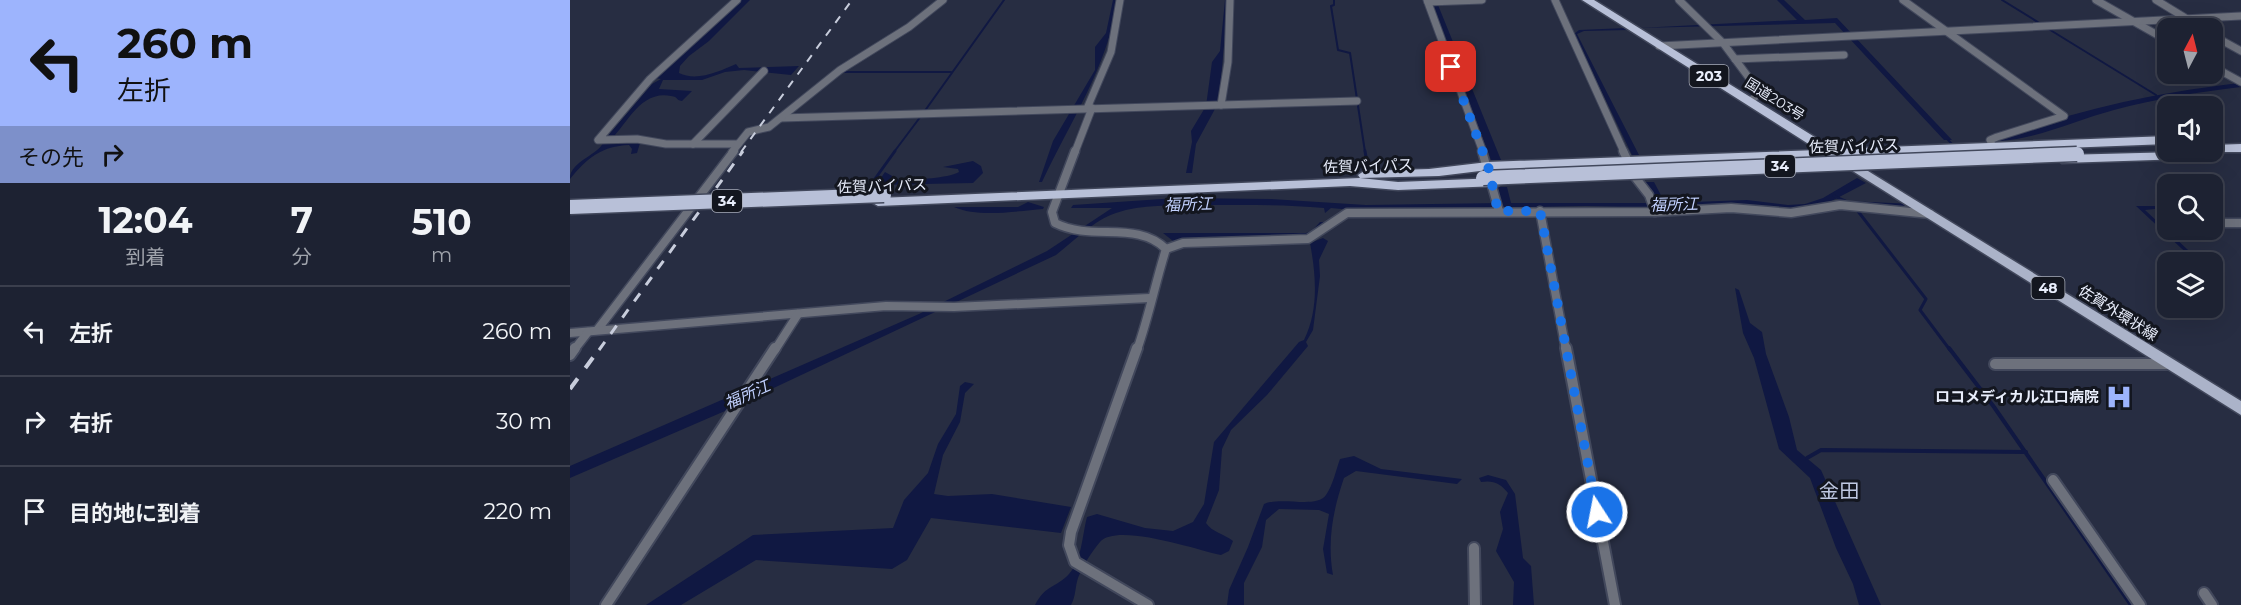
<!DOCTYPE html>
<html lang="ja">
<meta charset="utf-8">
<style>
body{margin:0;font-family:Montserrat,"Noto Sans JP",sans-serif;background:#252a3a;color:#f1f3f6;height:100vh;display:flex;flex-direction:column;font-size:22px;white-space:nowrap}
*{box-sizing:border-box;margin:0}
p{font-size:20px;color:#a0a4ac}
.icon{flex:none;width:33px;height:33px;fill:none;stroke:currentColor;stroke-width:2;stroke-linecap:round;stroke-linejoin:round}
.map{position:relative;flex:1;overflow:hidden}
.side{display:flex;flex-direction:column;background:#1d2232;width:570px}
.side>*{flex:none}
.hud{background:#9db4fd;color:#111;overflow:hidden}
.needle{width:39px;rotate:7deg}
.fabs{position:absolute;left:1587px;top:18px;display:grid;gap:12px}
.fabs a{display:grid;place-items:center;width:66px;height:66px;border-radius:12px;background:#1d2232;box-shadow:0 6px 24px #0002,0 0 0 2px #3b3f4d;font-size:30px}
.pin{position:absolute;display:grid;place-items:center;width:51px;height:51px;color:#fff;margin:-26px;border-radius:12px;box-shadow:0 3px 9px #0006}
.me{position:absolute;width:66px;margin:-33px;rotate:349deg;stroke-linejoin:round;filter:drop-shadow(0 0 4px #0008)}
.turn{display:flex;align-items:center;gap:21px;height:126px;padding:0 18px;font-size:27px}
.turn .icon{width:78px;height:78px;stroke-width:2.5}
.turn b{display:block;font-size:42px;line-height:51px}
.then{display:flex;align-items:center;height:57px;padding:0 18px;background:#0003;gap:12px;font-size:22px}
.eta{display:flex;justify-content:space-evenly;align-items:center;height:102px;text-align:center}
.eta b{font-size:36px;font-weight:700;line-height:42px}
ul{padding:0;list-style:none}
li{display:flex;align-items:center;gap:18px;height:90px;padding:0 18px;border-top:2px solid #3b3f4d}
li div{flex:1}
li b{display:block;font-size:22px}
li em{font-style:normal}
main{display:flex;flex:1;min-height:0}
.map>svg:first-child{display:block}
.water{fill:#101842}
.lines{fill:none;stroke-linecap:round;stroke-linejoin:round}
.stream-far2{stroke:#101842;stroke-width:2}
.stream-far1{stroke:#101842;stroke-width:3}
.stream{stroke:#101842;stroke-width:4}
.minor-far2-casing{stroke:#42485c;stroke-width:9}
.minor-far1-casing{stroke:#42485c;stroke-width:11}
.minor-casing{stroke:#42485c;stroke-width:14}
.primary-casing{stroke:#42485c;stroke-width:3}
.trunk-casing{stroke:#42485c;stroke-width:3}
.minor-far2{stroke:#6d717c;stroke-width:7}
.minor-far1{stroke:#6d717c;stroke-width:8}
.minor{stroke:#6d717c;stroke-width:10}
.primary{fill:#abb3c9;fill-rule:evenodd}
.trunk{fill:#b8c0d8;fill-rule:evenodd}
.rail-far2{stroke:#c8cddc;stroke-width:2;stroke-dasharray:8 8;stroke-linecap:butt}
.rail-far1{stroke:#c8cddc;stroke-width:3;stroke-dasharray:10 10;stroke-linecap:butt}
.rail{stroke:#c8cddc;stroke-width:4;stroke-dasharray:13 13;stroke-linecap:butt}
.trunk-bridge-casing{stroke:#42485c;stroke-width:17;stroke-linecap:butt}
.trunk-bridge{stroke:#b8c0d8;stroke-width:14}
.route{stroke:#1a73e8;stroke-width:10;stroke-dasharray:0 18}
.labels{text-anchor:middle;stroke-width:6;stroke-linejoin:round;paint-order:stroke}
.shield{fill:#13161f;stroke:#a8acb9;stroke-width:1.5}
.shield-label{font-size:14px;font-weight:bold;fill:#e8edfb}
.far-street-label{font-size:14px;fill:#e8edfb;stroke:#13161f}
.street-label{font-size:15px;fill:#e8edfb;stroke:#13161f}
.poi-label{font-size:15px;font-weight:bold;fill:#e8edfb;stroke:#13161f;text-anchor:end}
.water-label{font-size:16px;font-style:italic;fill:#c1d0fe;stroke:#13161f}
.near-neighbourhood-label{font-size:20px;fill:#bfc8e2;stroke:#13161f}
</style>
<main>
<section class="side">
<div class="hud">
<div class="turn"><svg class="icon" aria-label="left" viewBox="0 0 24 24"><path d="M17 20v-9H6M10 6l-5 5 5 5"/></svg><div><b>260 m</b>左折</div></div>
<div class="then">その先<svg class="icon" aria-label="right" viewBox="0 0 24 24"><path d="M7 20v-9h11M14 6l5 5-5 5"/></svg></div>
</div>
<div class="eta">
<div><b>12:04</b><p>到着</p></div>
<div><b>7</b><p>分</p></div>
<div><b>510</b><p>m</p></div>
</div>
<ul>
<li><svg class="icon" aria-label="left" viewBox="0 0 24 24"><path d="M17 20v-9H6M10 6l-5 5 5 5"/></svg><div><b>左折</b></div><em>260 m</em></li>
<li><svg class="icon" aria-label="right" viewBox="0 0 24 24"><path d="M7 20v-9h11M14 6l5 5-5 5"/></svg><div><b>右折</b></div><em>30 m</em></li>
<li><svg class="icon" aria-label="arrive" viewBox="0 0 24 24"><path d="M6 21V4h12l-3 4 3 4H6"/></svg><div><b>目的地に到着</b></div><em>220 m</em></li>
</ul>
</section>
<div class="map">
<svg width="1671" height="605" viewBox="0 0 1671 605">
<rect width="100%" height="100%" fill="#272d42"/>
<g class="water">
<path d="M170,0H180L139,41L119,56L110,66L109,73C127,82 150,71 166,64L169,68L229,66L221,75L174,70L155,72L132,80H93L89,89L122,91L112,101C105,100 109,97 101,96C69,90 57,126 38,142L70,143L67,153L61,154L62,149L59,145C32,146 17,158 0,179C0,160 30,156 35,139L82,84L91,79L85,78Z"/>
<path d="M543,0H548C536,70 501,120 472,182H469L483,141L525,70V47L536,33Z"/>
<polygon points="655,0 658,0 649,101 645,103 645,109 626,144 622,173 616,173 622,142 621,131 636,106 642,62 650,51"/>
<polygon points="867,0 868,5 931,160 921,160 862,4"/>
<polygon points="1207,0 1214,0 1235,20 1267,18 1382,140 1374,140 1265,23 1069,28 1227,20"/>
<polygon points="1056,28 1058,30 1014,31 1007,34 1069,155 1062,155 1004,34 1009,30"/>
<path d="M1671,83V87C1628,92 1585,99 1544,110C1506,120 1468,139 1429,141C1498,110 1596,91 1671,83Z"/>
<path d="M403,161L411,166L413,173L403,183L306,185L315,172L333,182C349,178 376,179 389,172L388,169L373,167Z"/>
<path d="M1287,178L1296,183L1252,206L1234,209L1132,205L1087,208L1015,206L792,211L761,208L755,213L754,208C712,204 671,205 629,205C602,206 572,204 546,213C524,220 504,241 486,255L155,411L0,478V466L349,314L477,251L542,208H501L503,205L607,198L701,199L796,205L930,203L927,187H937L941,203H1086L1074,182H1084L1095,203L1177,200L1218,205L1235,204L1253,198Z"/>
<path d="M458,202L474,207L473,209C447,211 408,218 384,207H448Z"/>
<polygon points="1566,206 1591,206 1594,208 1575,210 1631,262 1626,262"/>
<polygon points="750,222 754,222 750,230 733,237 603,241 593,233 736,233 742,231"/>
<path d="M753,238L758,241L749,260L750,276L743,330L736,342L738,346L697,395L661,430L652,449L649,490L636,523C642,532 654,534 663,541L659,551L651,555C628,550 546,522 530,542C522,551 512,567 508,578C505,587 506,596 501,605H465C476,584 486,588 499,574C512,560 512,536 517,517L527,514L575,528L603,531L623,522L634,504L644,442L729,342L734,340C749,310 746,275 740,243Z"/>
<polygon points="1165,288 1169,290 1180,323 1192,332 1196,354 1219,417 1227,450 1251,470 1311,605 1289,605 1283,584 1266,548 1240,478 1209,449 1184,358 1173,333"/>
<polygon points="395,382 404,384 395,393 390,422 373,455 364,494 378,496 422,494 501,507 491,533 361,518 337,560 322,569 186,560 111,605 76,605 183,535 323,528 334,500 358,473 368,444 386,414 390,386"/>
<path d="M784,456L811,469L892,479L887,484L786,471L774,478C763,510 757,541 763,575L757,573L753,549L759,514L749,510L709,509L696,520L692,547L674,583V605H657L659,590L678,547L694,504C712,496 746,509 756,495C763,485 766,470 770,459Z"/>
<path d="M918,475L936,480L945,494L953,558L961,566L964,605H943L944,582L926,551L933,529L930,512L938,493C930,483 923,480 911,482L909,478Z"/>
</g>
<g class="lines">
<g class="stream-far2">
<polyline points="764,0 764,5 761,6 768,50 780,53 795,152"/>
<polyline points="1432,0 1471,24"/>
<polyline points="350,22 368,8"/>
<polyline points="1477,28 1586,95"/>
<polyline points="271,72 381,72"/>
<polyline points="354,112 434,0"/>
<polyline points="1378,140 1382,144"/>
<polyline points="324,152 351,116"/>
</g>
<g class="stream-far1">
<polyline points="795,151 798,169"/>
<polyline points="297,190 325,151"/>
<polyline points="1264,196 1280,203"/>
<polyline points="1287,203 1333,205"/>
<polyline points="1287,210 1356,299 1350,310 1380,350"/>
</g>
<g class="stream">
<polyline points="1379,348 1424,407 1561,605"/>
<polyline points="1237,458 1251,450 1456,452"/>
</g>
<g class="minor-far2-casing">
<g id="minor-far2">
<polyline points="167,0 80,79 28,140 67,139 96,144 168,144"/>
<polyline points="857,0 913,152"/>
<polyline points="985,0 1054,152"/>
<polyline points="1109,0 1153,43 1188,90 1189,94 1180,101"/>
<polyline points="1333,0 1494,116 1427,137 1420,140 1422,145"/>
<polyline points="1526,0 1598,41"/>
<polyline points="1586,0 1632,28"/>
<polyline points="858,2 912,0"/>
<polyline points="1642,35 1671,51"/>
<polyline points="1089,46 1671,16"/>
<polyline points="1165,59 1274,55"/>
<polyline points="1642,66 1671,82"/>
<polyline points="651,105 658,62 660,0"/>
<polyline points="211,118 787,101"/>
<polyline points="123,144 194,71"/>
<polyline points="162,152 178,132 199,127 270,70 339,27 373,0"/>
<polyline points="505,152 522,108 518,106 541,52 550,0"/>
</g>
</g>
<g class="minor-far1-casing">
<g id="minor-far1">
<path d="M505,151L482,212L485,223C523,242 566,220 596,249C585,284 579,316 567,350"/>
<polyline points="912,151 929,211"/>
<polyline points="1053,151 1058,161"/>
<polyline points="1065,177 1079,195 1085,212"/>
<polyline points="970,211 996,350"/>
<polyline points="1642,223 1671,223"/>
<polyline points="596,249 613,243 738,239 777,213 1085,212 1161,208 1221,213 1270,205 1360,214"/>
<polyline points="28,329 164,151"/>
<polyline points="0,333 316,306 384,307 580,298"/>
<polyline points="4,350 18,332"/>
<polyline points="205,350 228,314"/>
</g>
</g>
<g class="minor-casing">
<g id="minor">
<polyline points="567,348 501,532 499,545 505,562 578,605"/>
<polyline points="996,348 1045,605"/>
<polyline points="0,355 5,348"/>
<polyline points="1425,364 1600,364"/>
<polyline points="1483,480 1570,605"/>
<polyline points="904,548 905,605"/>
<polyline points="1634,593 1642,605"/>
<polyline points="36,605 205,348"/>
</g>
</g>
<g class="primary-casing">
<polygon id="primary" points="1285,163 1671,401 1671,415 1281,170 1279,167"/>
</g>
<g class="trunk-casing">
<g id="trunk">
<polygon points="1012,0 1024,0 1264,149 1598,136 1598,144 918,170 869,176 790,178 788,175 794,171 859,169 918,162 1248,150"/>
<polygon points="1671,144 1671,152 1638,152 1642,152 1642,145"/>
<polygon points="1609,152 1635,152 1633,155 1615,159 1492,163 1486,159 1492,155"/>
<polygon points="790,178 828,182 928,178 934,182 928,186 828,190 780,186 308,206 301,202 308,198"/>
</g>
</g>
<use href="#minor-far2" class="minor-far2"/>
<use href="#minor-far1" class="minor-far1"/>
<use href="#minor" class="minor"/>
<use href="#primary" class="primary"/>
<use href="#trunk" class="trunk"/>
<polyline class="rail-far2" points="171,152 282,0"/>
<polyline class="rail-far1" points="29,350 173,151"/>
<polyline class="rail" points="0,389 30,348"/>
<g class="trunk-bridge-casing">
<g id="trunk-bridge">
<polyline points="913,178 1507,154"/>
<polyline points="0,207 314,195"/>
</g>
</g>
<use href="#trunk-bridge" class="trunk-bridge"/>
</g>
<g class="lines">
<polyline class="route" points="881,67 918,166 928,211 970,211 1027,512"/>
</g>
<defs>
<g id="hospital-bare" transform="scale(2.07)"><path d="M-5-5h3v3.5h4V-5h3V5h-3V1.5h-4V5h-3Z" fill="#9db4fd" stroke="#13161f" stroke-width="2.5" paint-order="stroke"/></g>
</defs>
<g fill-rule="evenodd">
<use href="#hospital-bare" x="1549" y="397"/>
</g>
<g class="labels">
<g class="shield">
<rect x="1119.5" y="65" width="39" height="22" rx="4.5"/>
<rect x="1195" y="155" width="30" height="22" rx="4.5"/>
<rect x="142" y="190" width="30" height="22" rx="4.5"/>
<rect x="1461.5" y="277" width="33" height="22" rx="4.5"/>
</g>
<g class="shield-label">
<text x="1139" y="81">203</text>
<text x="1210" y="171">34</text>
<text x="157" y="206">34</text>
<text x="1478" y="293">48</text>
</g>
<g class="far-street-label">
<text transform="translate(1205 99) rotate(32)" y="5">国道203号</text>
</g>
<g class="street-label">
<text transform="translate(1284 146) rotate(-2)" y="5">佐賀バイパス</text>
<text transform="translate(798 166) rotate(-2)" y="5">佐賀バイパス</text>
<text transform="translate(312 186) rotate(-2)" y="5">佐賀バイパス</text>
<text transform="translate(1548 313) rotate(32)" y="5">佐賀外環状線</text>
</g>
<g class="poi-label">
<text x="1529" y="402">ロコメディカル江口病院</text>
</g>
<g class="water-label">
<text transform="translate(618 204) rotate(-2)" y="6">福所江</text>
<text transform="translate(1104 204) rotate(-1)" y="6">福所江</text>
<text transform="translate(177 394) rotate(-24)" y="6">福所江</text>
</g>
<g class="near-neighbourhood-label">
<text x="1269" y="498">金田</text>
</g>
</g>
</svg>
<div class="fabs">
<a><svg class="needle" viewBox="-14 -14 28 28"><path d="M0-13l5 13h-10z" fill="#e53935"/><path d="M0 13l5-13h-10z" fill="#a0a4ac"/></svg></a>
<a><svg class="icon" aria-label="sound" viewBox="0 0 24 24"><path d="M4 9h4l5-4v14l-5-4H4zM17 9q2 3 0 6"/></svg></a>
<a><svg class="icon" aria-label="search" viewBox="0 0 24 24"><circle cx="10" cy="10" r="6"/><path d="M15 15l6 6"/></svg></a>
<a><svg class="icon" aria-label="layers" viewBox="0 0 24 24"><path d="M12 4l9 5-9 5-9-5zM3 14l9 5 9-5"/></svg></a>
</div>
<div class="pin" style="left:881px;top:67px;background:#d93025"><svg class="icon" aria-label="arrive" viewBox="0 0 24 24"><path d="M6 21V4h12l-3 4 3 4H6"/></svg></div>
<svg class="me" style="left:1027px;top:512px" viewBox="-20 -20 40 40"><circle r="17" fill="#1a73e8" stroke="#fff" stroke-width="3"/><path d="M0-11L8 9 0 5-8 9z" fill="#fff"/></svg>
</div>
</main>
